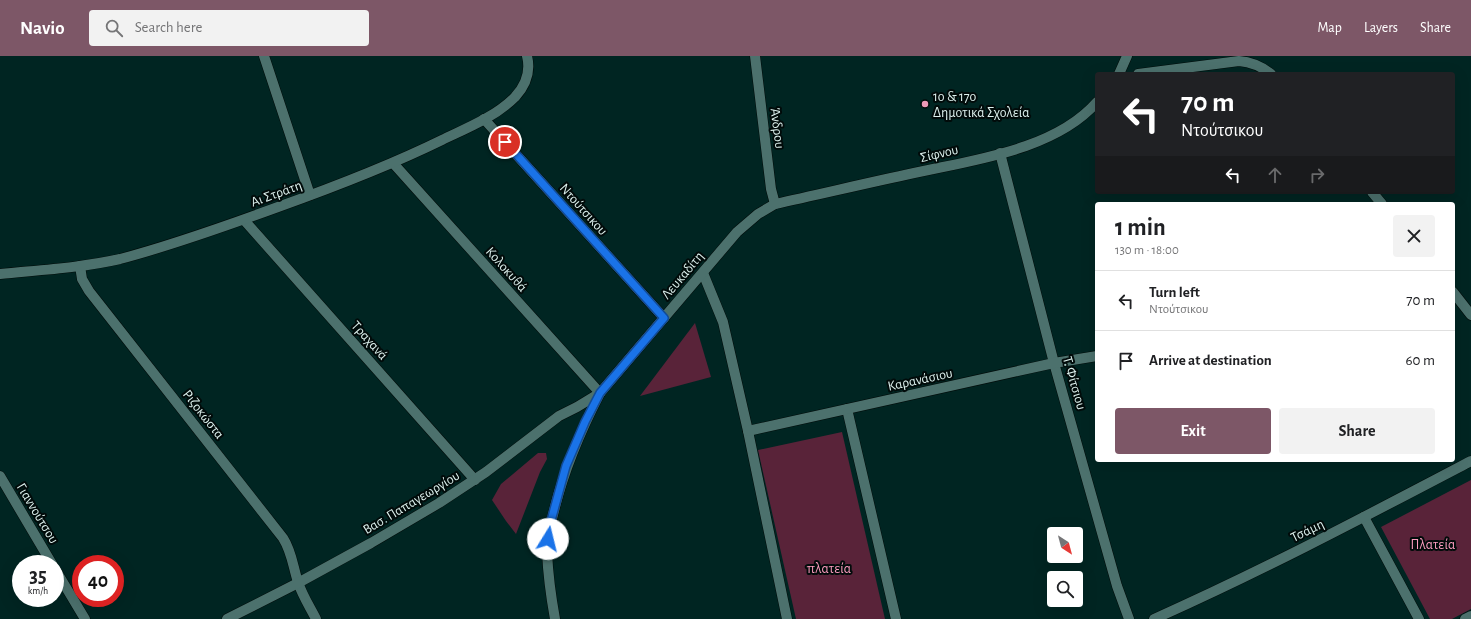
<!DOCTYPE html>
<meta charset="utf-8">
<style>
body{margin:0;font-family:"Alegreya Sans",sans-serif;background:#f2f2f2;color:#202124;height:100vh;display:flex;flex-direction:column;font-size:15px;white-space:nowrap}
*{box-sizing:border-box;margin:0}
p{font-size:13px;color:#757577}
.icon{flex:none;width:22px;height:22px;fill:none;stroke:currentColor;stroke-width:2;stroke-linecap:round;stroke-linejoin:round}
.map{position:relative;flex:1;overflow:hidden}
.details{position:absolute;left:1095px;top:146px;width:360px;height:260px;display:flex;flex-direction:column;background:#fff;border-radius:4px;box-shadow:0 4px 16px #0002}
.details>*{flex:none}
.top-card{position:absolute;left:1095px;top:16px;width:360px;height:122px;border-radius:4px;box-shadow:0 4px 16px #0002;background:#202124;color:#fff;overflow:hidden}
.needle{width:26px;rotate:144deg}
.controls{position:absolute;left:1047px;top:471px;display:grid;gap:8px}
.controls a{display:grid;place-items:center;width:36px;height:36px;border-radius:4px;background:#fff;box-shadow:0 4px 16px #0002;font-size:20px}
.speed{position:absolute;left:12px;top:499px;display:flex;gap:8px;font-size:20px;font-weight:700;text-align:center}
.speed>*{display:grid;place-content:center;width:52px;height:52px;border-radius:50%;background:#fff;box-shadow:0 4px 16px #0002;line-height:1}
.speed small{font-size:10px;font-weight:400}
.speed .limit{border:6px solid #d22;background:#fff;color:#111}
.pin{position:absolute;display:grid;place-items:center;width:34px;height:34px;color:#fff;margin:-17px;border:2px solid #fff;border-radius:50%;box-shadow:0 1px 4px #0007}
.me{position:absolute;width:44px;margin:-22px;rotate:9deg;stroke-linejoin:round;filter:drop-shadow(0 0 3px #0008)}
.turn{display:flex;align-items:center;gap:14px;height:84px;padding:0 20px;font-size:18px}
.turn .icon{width:52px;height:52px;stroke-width:2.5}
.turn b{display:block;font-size:28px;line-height:34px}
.lanes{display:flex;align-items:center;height:38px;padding:0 20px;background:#0003;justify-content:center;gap:20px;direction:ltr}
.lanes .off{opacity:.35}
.round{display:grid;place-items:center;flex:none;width:42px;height:42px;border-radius:4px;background:#f2f2f2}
.summary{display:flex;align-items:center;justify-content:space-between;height:68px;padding:0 20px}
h1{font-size:24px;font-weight:600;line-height:30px}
.button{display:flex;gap:8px;margin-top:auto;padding:8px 20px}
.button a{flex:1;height:46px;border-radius:4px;background:#7d5767;color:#fff;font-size:16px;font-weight:600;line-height:46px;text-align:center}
.button a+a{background:#f2f2f2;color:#202124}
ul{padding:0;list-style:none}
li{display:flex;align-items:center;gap:12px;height:60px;padding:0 20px;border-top:1px solid #e0e0e0}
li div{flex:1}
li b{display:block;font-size:15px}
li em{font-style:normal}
header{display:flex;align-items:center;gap:24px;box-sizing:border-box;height:56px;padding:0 20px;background:#7d5767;color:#fff}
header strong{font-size:19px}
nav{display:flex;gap:22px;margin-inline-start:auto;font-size:14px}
.search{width:280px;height:36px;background:#f2f2f2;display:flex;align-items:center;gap:10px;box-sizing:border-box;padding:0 14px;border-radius:4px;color:#757577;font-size:15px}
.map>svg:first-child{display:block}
.green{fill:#592339}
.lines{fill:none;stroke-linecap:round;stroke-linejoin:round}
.minor-casing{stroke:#000c0a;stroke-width:11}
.minor{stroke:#4c716d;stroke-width:10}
.route-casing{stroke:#114b97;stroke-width:10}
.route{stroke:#1a73e8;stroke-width:7}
.poi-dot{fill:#ef9ab8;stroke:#010b0a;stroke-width:1.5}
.labels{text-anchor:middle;stroke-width:4;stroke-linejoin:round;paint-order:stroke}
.poi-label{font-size:14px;fill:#def2ef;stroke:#010b0a;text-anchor:start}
.street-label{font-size:14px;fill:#def2ef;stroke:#010b0a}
.park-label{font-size:14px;fill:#fd9dc0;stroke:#010b0a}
</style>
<header>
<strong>Navio</strong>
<div class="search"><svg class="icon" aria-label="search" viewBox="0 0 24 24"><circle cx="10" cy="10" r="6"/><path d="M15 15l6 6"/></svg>Search here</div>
<nav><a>Map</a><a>Layers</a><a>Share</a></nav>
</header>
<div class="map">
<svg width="1471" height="563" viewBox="0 0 1471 563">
<rect width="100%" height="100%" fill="#002522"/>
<g class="green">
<polygon points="695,267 711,321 640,340"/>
<polygon points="842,376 885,563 796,563 758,394"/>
<polygon points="538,397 546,397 547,403 540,416 516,478 506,465 492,444 501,428"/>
<polygon points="1471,424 1471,553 1452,563 1430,563 1381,471"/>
</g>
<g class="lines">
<g class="minor-casing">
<g id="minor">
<polyline points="264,0 310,139"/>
<polyline points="755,0 771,133 775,148"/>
<polyline points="1119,18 1127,0"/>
<path d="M1138,18L1239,5C1252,6 1261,10 1271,18"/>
<polyline points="484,63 664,262"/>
<polyline points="1000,97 1054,307 1117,530 1129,563"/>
<polyline points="393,107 600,337"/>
<polyline points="1372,136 1382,148"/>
<polyline points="244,164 475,424"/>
<path d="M80,210L82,223L89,235L283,482C292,496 293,511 298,526C302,539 310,551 316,563"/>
<polyline points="703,217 723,266 748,375 787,563"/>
<path d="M0,218C40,214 80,212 120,203C173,189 226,170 278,151C334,131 389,110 442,84C467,72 495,61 515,41C526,29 531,16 527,0"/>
<polyline points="1453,236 1471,259"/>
<polyline points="847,353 896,563"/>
<polyline points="748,375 1054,307 1097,300"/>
<polyline points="0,420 52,508"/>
<polyline points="1364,461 1419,563"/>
<polyline points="55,513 85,563"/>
<polyline points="227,563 298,527 371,487 439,447 486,416 559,360 577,351 600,337"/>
<path d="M555,563C551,541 548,518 547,496C547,481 551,466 555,451C565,411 581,374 600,337L737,176L758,158L775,148C821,138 867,127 914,117C973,104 1055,94 1097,46"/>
<path d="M1154,563C1262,515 1366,460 1471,405"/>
<polyline points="1465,563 1471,560"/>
</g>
</g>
<use href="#minor" class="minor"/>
</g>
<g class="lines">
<g class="route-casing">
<polyline id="route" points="505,86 664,262 600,337 585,366 566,410 549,472 548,483"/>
</g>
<use href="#route" class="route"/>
</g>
<circle class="poi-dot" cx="925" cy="48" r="4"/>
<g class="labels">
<g class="poi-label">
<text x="933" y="45">1ο &amp; 17ο<tspan x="933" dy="16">Δημοτικά Σχολεία</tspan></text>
</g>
<g class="street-label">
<text transform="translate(778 72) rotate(83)" y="5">Άνδρου</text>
<text transform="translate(939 97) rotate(-13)" y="5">Σίφνου</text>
<text transform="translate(276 137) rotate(-20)" y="5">Αι Στράτη</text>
<text transform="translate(584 153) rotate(48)" y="5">Ντούτσικου</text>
<text transform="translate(507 213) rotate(48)" y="5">Κολοκυθά</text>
<text transform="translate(682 219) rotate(-50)" y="5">Λευκαδίτη</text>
<text transform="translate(370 284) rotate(48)" y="5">Τραχανά</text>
<text transform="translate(920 323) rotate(-12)" y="5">Καρανάσιου</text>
<text transform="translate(1075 327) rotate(74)" y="5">Τ. Φίτσιου</text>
<text transform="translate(204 358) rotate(52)" y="5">Ριζοκώστα</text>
<text transform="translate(411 446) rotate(-31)" y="5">Βασ. Παπαγεωργίου</text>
<text transform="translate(38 457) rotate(59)" y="5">Γιαννούτσου</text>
<text transform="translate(1307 474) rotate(-26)" y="5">Τσάμη</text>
</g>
<g class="park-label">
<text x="1433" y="493">Πλατεία</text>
<text x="829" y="517">πλατεία</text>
</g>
</g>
</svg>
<div class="controls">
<a><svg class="needle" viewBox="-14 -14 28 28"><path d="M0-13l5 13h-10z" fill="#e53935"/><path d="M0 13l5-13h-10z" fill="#757577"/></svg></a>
<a><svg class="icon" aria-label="search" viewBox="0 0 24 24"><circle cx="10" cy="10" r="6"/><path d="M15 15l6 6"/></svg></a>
</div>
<div class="speed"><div>35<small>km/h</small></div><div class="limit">40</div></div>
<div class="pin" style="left:505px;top:86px;background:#d93025"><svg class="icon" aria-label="arrive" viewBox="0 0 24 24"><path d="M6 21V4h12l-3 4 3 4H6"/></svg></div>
<svg class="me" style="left:548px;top:483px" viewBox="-20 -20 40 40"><circle r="19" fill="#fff"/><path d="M0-13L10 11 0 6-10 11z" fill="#1a73e8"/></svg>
<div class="top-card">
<div class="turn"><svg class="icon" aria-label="left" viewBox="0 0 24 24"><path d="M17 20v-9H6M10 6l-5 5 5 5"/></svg><div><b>70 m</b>Ντούτσικου</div></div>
<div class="lanes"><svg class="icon" aria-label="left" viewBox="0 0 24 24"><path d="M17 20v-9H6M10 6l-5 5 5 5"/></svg><svg class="icon off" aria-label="ahead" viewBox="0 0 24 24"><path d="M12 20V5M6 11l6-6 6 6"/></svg><svg class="icon off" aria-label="right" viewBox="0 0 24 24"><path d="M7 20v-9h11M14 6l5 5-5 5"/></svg></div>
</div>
<section class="details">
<div class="summary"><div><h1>1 min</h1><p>130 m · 18:00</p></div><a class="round"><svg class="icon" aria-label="close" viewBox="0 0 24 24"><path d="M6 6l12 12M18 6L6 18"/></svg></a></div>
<ul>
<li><svg class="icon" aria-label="left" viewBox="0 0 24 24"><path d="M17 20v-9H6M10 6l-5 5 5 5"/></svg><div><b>Turn left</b><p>Ντούτσικου</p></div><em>70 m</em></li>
<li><svg class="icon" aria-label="arrive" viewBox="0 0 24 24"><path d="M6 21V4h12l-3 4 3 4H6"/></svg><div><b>Arrive at destination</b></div><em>60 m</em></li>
</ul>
<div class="button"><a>Exit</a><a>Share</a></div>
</section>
</div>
